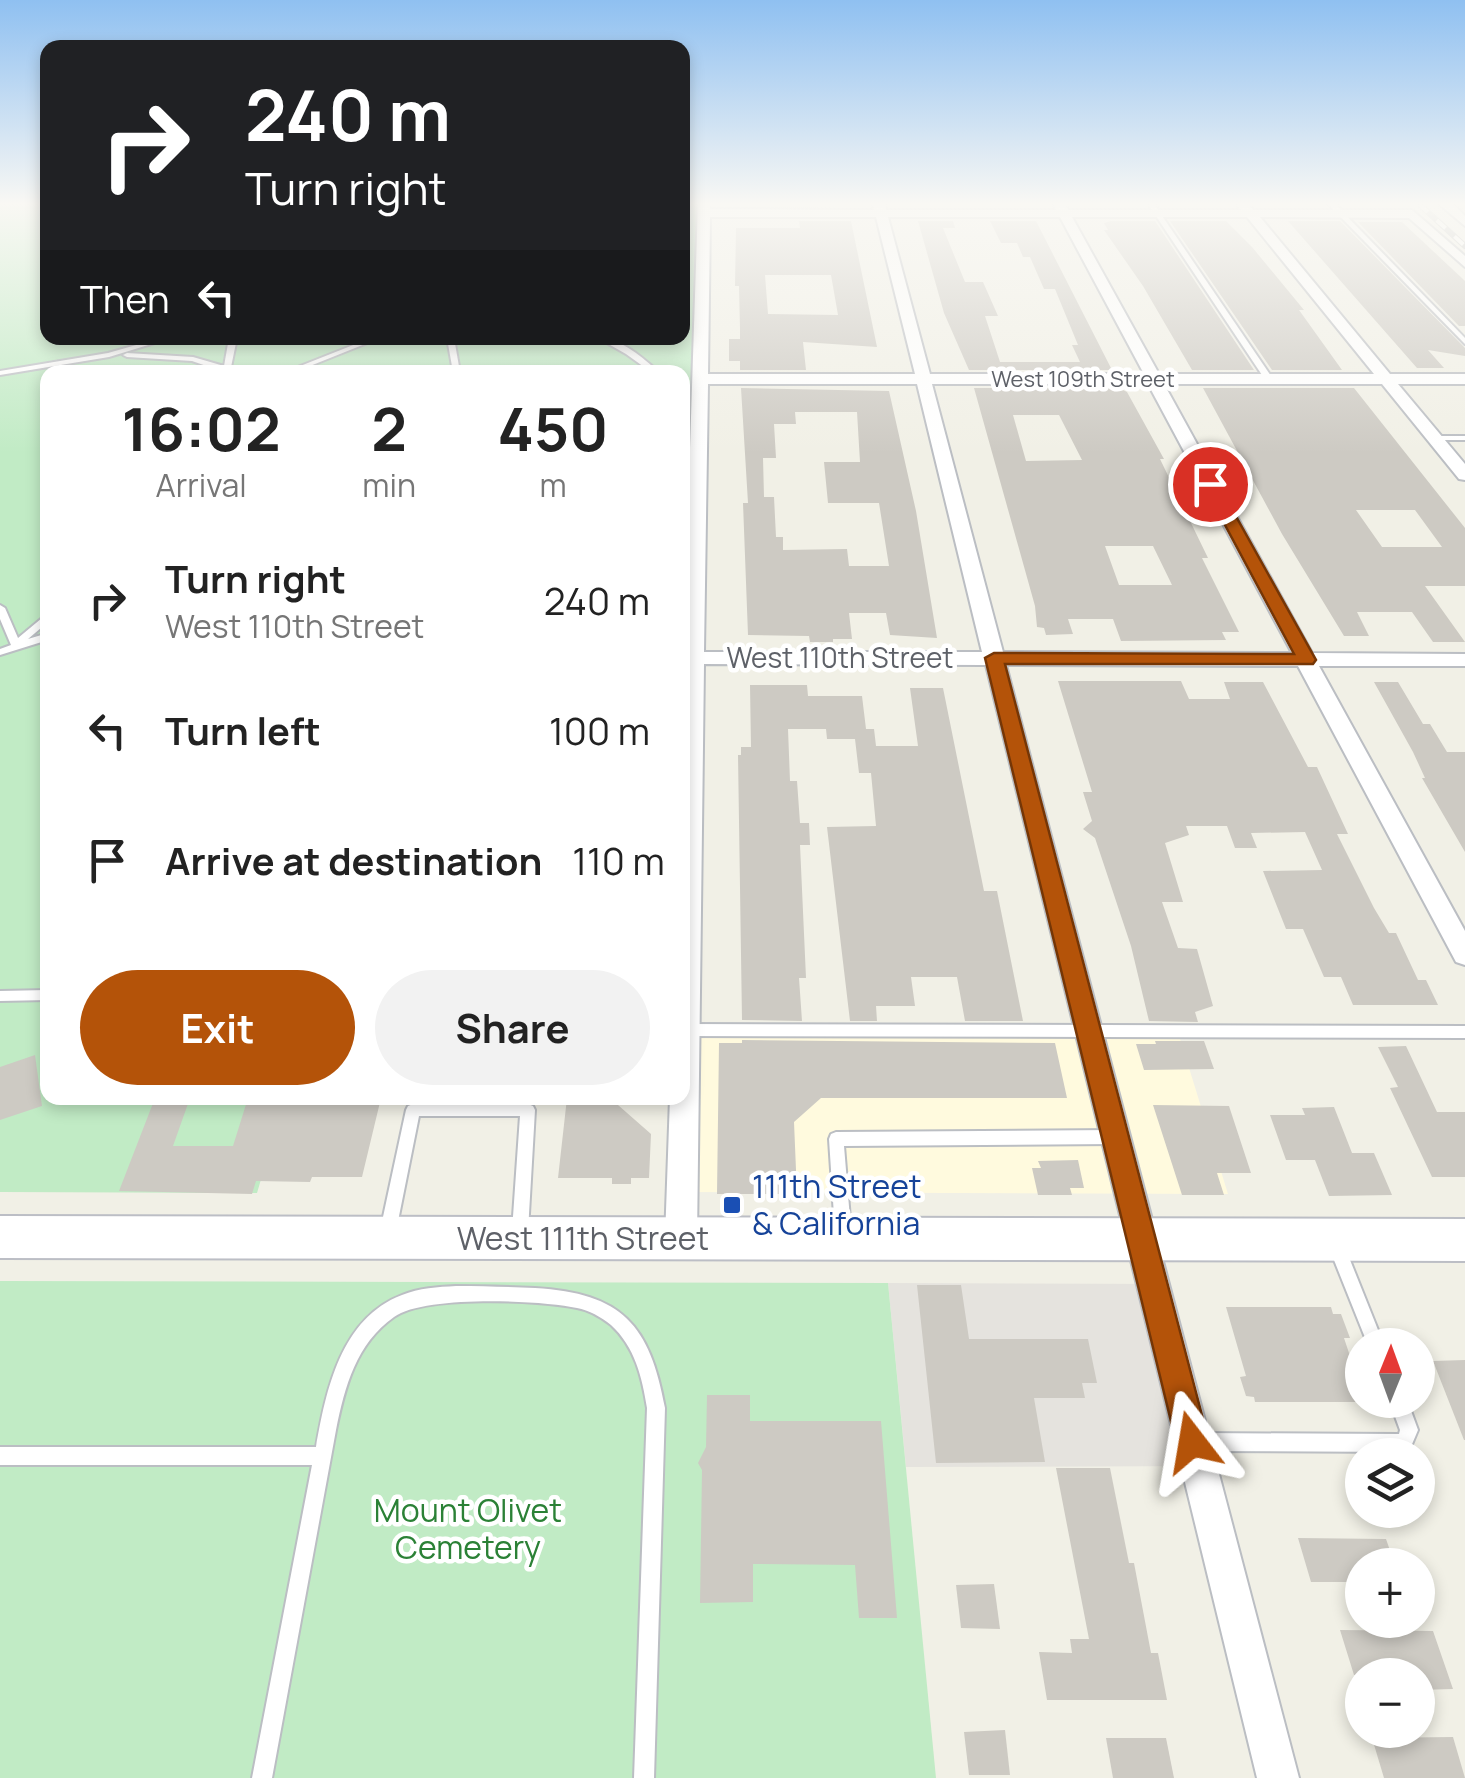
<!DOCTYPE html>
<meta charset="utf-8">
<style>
body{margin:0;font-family:Manrope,sans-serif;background:#f2f2f2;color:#222;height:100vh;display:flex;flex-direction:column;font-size:38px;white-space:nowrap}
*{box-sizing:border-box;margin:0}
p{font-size:32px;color:#767676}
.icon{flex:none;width:55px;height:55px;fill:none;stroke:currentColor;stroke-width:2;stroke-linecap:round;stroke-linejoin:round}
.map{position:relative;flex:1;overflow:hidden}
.panel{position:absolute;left:40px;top:365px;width:650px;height:740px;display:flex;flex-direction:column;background:#fff;border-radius:20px;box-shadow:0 5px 15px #0003}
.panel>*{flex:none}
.top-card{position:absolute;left:40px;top:40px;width:650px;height:305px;border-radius:20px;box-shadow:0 5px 15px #0003;background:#202124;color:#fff;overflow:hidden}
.needle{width:65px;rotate:1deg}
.controls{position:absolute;left:1345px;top:1328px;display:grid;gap:20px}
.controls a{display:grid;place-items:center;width:90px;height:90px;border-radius:50%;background:#fff;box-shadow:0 5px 15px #0003;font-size:50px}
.pin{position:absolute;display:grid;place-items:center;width:85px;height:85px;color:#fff;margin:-42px;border:5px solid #fff;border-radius:50%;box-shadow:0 2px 10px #0007}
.me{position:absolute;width:110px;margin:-55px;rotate:346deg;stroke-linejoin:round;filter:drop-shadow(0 0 8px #0008)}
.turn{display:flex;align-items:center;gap:35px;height:210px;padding:0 40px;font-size:45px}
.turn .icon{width:130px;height:130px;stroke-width:2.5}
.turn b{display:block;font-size:70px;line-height:85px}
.then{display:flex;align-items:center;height:95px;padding:0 40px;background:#0003;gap:20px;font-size:38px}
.eta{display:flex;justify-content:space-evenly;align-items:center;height:170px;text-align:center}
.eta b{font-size:60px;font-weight:700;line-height:70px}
.primary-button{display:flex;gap:20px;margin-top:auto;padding:20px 40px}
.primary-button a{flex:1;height:115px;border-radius:60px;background:#b45309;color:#fff;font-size:40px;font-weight:700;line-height:115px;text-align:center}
.primary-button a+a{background:#f2f2f2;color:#222}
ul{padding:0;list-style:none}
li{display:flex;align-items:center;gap:30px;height:130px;padding:0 40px}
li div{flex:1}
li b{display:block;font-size:38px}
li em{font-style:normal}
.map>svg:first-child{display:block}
.commercial{fill:#fffade}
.industrial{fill:#e5e3de}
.green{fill:#c1ebc5}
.building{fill:#cdcac3;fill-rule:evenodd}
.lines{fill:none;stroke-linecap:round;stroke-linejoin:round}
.service-casing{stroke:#bbbec3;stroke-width:4}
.minor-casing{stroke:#bbbec3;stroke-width:4}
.secondary-casing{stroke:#bcbec5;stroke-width:4}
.service{fill:#fff;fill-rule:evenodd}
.minor{fill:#fff;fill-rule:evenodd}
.secondary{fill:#fff;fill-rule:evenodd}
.rail-casing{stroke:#b7b8b9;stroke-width:6}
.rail{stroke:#fff;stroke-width:4;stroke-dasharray:12;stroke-linecap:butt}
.route{fill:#b45309;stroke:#753606;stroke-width:2.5}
.transit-dot{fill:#1a4fb4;stroke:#fff;stroke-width:4}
.labels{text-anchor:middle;stroke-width:9;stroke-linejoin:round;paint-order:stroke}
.far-street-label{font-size:22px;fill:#5e6168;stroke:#fff}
.street-label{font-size:28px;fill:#5e6168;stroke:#fff}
.near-transit-label{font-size:32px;fill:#164399;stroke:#fff;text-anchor:start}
.near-street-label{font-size:32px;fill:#5e6168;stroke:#fff}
.near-park-label{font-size:32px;fill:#2b8136;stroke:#fff}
</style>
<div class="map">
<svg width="1465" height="1778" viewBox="0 0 1465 1778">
<rect width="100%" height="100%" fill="#f1f0e6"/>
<polygon class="commercial" points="683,1026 1177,1029 1228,1194 666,1192 672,1098 682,1098"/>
<polygon class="industrial" points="888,1283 1168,1284 1214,1466 906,1467"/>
<g class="green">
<polygon points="0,204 47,204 48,338 682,338 683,204 698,204 683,785 682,372 48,372 48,1098 285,1098 257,1193 0,1192"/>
<polygon points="0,1281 888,1283 936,1778 0,1778"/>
</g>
<g class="building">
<path d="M799,221H851L877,347L803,342L806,370H740V361H729V339H740V329L739,286H735L736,228H800ZM765,275H831L838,315L768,314Z"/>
<polygon points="918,221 953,221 955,228 943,228 965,282 983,282 998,316 985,316 1000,362 1080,362 1072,345 1078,345 1055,289 1044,289 1030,257 1023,257 1017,243 1001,243 990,221 1036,221 1112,370 969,370 944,313"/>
<polygon points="1111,221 1155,221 1254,370 1192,370 1143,286 1104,230 1108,230 1104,223"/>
<polygon points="1170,221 1226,221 1252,247 1304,310 1299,310 1342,370 1272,370"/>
<polygon points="1288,221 1340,221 1465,348 1465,356 1428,350 1444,368 1417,368"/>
<polygon points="1358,222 1402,222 1465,281 1465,326 1459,326"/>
<path d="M741,388L889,391L916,511L937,638L890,635L886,613H849L852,639H833V642H810L809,636L748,635L743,503H748ZM795,412H857L860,462H824L828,503H879L889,566H849L847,549L783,550V537H776L774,497H764L763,458H776L774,424H796Z"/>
<path d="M974,388H1119L1127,392L1164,459H1160L1208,558H1202L1239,632H1222L1226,640L1121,641L1113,619H1068L1073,634L1046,635L1044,628L1037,627L1035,606ZM1013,415H1059L1082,460L1026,461ZM1105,546H1153L1172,585H1119Z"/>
<path d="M1203,388H1354L1465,528V586H1425L1465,642H1433L1412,612H1357L1369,636H1344L1282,534ZM1356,510H1415L1442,547H1382Z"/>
<polygon points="1058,681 1181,681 1189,699 1230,699 1224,682 1263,682 1308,767 1317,767 1348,834 1337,834 1374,908 1389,933 1396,933 1418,980 1426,980 1438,1005 1353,1005 1341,977 1324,977 1303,929 1286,929 1263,871 1322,870 1305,832 1251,833 1257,848 1235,848 1227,826 1186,826 1189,835 1165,843 1183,902 1162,902 1178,948 1197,949 1213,1006 1195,1012 1198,1022 1149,1021 1131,946 1095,838 1083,829 1092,821 1083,792 1092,792"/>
<polygon points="1374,682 1398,682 1423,724 1430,724 1447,752 1465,752 1465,852 1422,778 1425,778 1413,752"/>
<polygon points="750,685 807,685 808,696 862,696 866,729 874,729 876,746 918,746 910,688 943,688 984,891 997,891 1023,1021 965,1021 957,977 911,977 915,1006 876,1006 877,1021 850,1021 827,827 876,826 871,773 859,773 855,739 827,739 826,729 788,729 790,781 797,781 800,823 809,823 810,845 800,845 806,978 799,978 802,1021 742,1020 738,755 741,755 741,747 751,747"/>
<polygon points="742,1040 1055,1043 1067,1098 821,1098 794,1122 797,1194 717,1194 719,1043 742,1043"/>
<polygon points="1155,1041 1204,1041 1214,1069 1144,1070 1136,1044 1156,1044"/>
<polygon points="1406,1046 1437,1112 1465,1112 1465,1177 1432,1177 1390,1088 1398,1087 1378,1047"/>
<polygon points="35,1055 42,1106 0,1120 0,1067"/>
<polygon points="155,1098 190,1098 173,1146 233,1146 248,1098 381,1098 362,1177 312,1177 310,1182 256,1181 252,1194 119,1191"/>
<polygon points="567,1098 610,1098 651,1134 649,1178 631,1178 631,1184 612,1184 612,1178 558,1178"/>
<polygon points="1153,1105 1229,1106 1251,1173 1217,1173 1224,1195 1182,1195"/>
<polygon points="1334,1107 1352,1153 1374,1153 1392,1195 1329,1196 1315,1160 1286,1160 1270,1115 1305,1115 1302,1108"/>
<polygon points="1078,1160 1084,1188 1070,1188 1072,1195 1038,1195 1032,1168 1041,1168 1038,1161"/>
<polygon points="917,1285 961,1285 969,1339 1088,1339 1097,1383 1082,1383 1085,1398 1034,1398 1045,1462 936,1463"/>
<polygon points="1226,1307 1331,1307 1333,1314 1341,1314 1350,1338 1344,1338 1357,1377 1362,1378 1362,1402 1255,1402 1254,1397 1246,1396 1240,1377 1246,1376"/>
<polygon points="1465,1360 1465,1440 1464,1440 1433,1361"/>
<polygon points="707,1395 750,1395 750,1421 881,1421 897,1618 859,1618 855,1565 753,1564 753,1602 700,1603 702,1470 698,1463 706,1447"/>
<polygon points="1056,1468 1110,1468 1129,1563 1134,1563 1151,1653 1158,1653 1167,1700 1047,1700 1039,1652 1072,1653 1070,1639 1089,1639"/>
<polygon points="1298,1538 1386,1539 1395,1565 1362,1565 1362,1582 1311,1582"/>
<polygon points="994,1584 1000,1629 961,1628 956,1585"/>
<polygon points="1340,1630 1433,1631 1453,1689 1418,1690 1418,1675 1354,1675"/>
<polygon points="1005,1730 1010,1775 969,1775 964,1732"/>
<polygon points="1453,1737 1465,1778 1384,1778 1372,1738"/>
<polygon points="1106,1738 1166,1738 1174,1778 1113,1778"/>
</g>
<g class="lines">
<g class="service-casing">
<g id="service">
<polygon points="1148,204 1154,204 1273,379 1272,381 1266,381"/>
<polygon points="1328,204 1335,204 1465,338 1465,344"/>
<polygon points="161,338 171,338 109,357 0,375 0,371 108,353"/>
<polygon points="229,338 237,338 230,372 224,372 192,361 127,357 123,355 127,353 193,357 224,366"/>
<polygon points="371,338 380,338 295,372 285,372"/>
<polygon points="447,338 454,338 460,372 453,372"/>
<path d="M598,338C620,337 643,358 659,372H651L626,354Z"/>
<rect x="1432" y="436" width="33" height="4"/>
<polygon points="0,605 5,608 18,638 48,613 48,622 28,639 48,633 48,640 0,655 0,649 11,645 0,619"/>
<polygon points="48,990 48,1000 0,1001 0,991"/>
<polygon points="685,1024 1465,1026 1465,1038 685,1036 682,1035 682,1025"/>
<polygon points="413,1104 528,1104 533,1106 535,1110 528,1231 526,1236 520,1238 514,1236 512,1231 520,1116 419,1116 396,1231 394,1236 388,1238 382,1236 380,1231 406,1110 408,1106"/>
<polygon points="1115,1130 1120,1132 1122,1137 1120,1142 1115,1144 844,1146 851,1231 849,1236 843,1238 837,1236 835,1231 829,1139 831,1134 836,1132"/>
<polygon points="1336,1238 1342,1240 1384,1345 1368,1345 1328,1245 1330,1240"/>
<path d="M456,1286C483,1286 509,1287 535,1288C622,1293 650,1325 665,1408L654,1778H634L647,1408C642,1377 635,1347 611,1325C601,1317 589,1310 577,1308C540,1300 424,1295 394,1317C356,1344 345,1386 336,1430L272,1778H252L312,1465H0V1447H316C326,1390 341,1318 402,1295C419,1288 438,1287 456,1286Z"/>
<polygon points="1389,1400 1407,1400 1418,1430 1410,1449 1404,1452 1195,1451 1189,1448 1186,1442 1189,1436 1195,1433 1399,1434 1400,1430"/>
</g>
</g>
<g class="minor-casing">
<g id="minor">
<path d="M698,204H710V209L874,210L873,204H885L886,210H1056L1053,204H1065L1068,210H1241L1236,204H1249L1253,210H1412L1465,256V267L1409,218L1260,217L1390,374H1465V384H1398L1465,464V480L1459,479L1382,384H1164L1312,653L1465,654V666H1319L1465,931V965L1456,962L1298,666L1006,665L1299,1778H1257L986,665L704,664L697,1239L692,1250L681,1254L670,1250L665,1239L670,1098H682V693ZM710,217H876L915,374H708ZM888,217H1060L1144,374H930ZM1072,217H1247L1374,374H1159ZM708,384H917L982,652H704ZM932,384H1148L1292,653L1003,652Z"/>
<polygon points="1439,204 1453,204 1465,216 1465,226"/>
</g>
</g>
<g class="secondary-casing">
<polygon id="secondary" points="0,1216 1465,1219 1465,1261 0,1258"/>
</g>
<use href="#service" class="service"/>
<use href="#minor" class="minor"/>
<use href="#secondary" class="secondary"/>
<g class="rail-casing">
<polyline id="rail" points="1419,204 1465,246"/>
</g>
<use href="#rail" class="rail"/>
</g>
<linearGradient id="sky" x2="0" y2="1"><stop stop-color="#8fc0f1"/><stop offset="0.45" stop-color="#f9f8f4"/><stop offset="1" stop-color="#f9f8f4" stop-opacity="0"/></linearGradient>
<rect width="1465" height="453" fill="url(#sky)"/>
<polygon class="route" points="1205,480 1218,484 1316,660 1313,664 1005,664 1209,1442 1204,1454 1192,1458 1181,1454 1176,1442 985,658 994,653 1294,654 1203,484"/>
<rect class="transit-dot" x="722" y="1195" width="20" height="20" rx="5"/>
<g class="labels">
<g class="far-street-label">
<text x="1083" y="387">West 109th Street</text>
</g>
<g class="street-label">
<text x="840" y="668">West 110th Street</text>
</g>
<g class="near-transit-label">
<text x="752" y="1198">111th Street<tspan x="752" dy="37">&amp; California</tspan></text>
</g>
<g class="near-street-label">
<text x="583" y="1250">West 111th Street</text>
</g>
<g class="near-park-label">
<text x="468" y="1522">Mount Olivet<tspan x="468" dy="37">Cemetery</tspan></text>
</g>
</g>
</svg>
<div class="controls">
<a><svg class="needle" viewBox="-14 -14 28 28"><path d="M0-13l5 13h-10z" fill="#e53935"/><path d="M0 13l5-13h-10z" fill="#767676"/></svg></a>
<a><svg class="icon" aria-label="layers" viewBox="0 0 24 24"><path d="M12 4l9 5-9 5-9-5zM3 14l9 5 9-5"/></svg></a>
<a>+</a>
<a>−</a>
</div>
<div class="pin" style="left:1210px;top:484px;background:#d93025"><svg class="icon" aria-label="arrive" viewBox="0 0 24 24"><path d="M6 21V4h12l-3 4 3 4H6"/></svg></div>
<svg class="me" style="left:1192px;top:1442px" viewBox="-20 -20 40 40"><path d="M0-17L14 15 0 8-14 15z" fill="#b45309" stroke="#fff" stroke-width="4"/></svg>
<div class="top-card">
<div class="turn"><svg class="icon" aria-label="right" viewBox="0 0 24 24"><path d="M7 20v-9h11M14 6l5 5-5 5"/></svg><div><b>240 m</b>Turn right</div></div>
<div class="then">Then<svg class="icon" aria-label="left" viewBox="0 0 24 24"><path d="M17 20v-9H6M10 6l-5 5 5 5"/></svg></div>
</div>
<section class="panel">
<div class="eta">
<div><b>16:02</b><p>Arrival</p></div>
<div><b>2</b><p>min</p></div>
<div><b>450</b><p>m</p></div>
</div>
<ul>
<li><svg class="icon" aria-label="right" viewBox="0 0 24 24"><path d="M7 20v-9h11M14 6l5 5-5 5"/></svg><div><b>Turn right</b><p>West 110th Street</p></div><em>240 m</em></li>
<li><svg class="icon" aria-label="left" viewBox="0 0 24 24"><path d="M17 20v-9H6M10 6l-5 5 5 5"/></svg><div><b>Turn left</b></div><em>100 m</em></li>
<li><svg class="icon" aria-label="arrive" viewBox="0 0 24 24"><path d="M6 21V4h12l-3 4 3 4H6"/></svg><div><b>Arrive at destination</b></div><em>110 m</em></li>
</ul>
<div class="primary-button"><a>Exit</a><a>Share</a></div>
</section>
</div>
